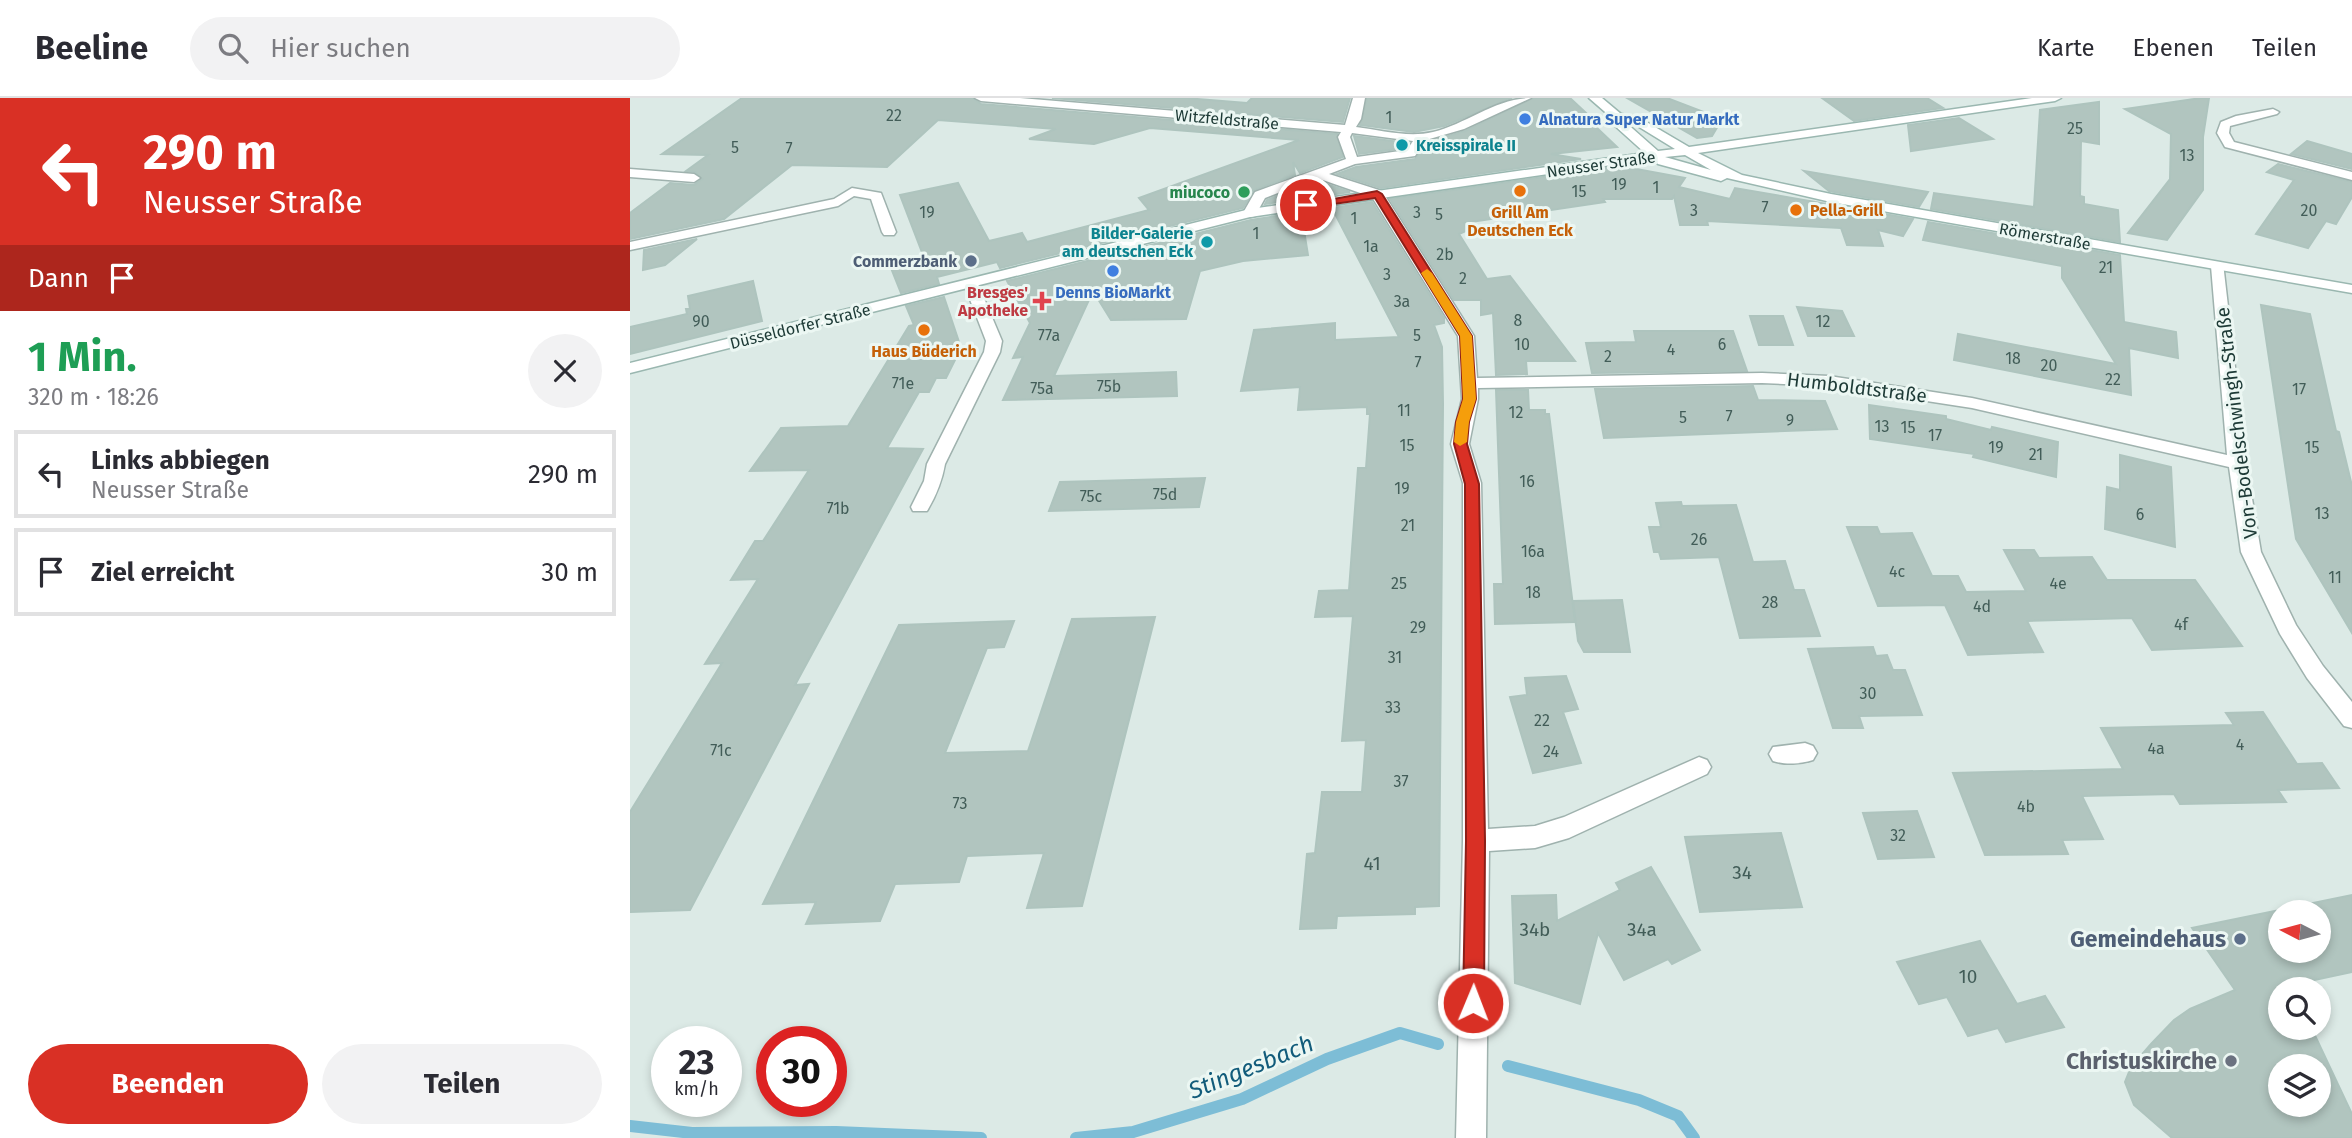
<!DOCTYPE html>
<html lang="de">
<meta charset="utf-8">
<style>
body{margin:0;font-family:"Fira Sans",sans-serif;background:#f2f2f3;color:#2b2b33;height:100vh;display:flex;flex-direction:column;font-size:26px;white-space:nowrap}
*{box-sizing:border-box;margin:0}
p{font-size:23px;color:#7c7c81}
.icon{flex:none;width:38px;height:38px;fill:none;stroke:currentColor;stroke-width:2;stroke-linecap:round;stroke-linejoin:round}
.map{position:relative;flex:1;overflow:hidden}
.side{display:flex;flex-direction:column;background:#fff;width:630px}
.side>*{flex:none}
.banner{background:#d93025;color:#fff;overflow:hidden}
.needle{width:46px;rotate:276deg}
.buttons{position:absolute;left:1638px;top:802px;display:grid;gap:14px}
.buttons a{display:grid;place-items:center;width:63px;height:63px;border-radius:50%;background:#fff;box-shadow:0 4px 10px #0003;font-size:35px}
.speed{position:absolute;left:21px;top:928px;display:flex;gap:14px;font-size:35px;font-weight:700;text-align:center}
.speed>*{display:grid;place-content:center;width:91px;height:91px;border-radius:50%;background:#fff;box-shadow:0 4px 10px #0003;line-height:1}
.speed small{font-size:18px;font-weight:400}
.speed .limit{border:10px solid #d22;background:#fff;color:#111}
.pin{position:absolute;display:grid;place-items:center;width:60px;height:60px;color:#fff;margin:-30px;border:4px solid #fff;border-radius:50%;box-shadow:0 2px 7px #0007}
.me{position:absolute;width:77px;margin:-38px;rotate:1deg;stroke-linejoin:round;filter:drop-shadow(0 0 5px #0008)}
.turn{display:flex;align-items:center;gap:24px;height:147px;padding:0 28px;font-size:32px}
.turn .icon{width:91px;height:91px;stroke-width:2.5}
.turn b{display:block;font-size:49px;line-height:60px}
.then{display:flex;align-items:center;height:66px;padding:0 28px;background:#0003;gap:14px;font-size:26px}
.round{display:grid;place-items:center;flex:none;width:74px;height:74px;border-radius:37px;background:#f2f2f3}
.head{display:flex;align-items:center;justify-content:space-between;height:119px;padding:0 28px}
h1{font-size:42px;font-weight:700;line-height:52px;color:#1e9e55}
.primary-button{display:flex;gap:14px;margin-top:auto;padding:14px 28px}
.primary-button a{flex:1;height:80px;border-radius:42px;background:#d93025;color:#fff;font-size:28px;font-weight:700;line-height:80px;text-align:center}
.primary-button a+a{background:#f2f2f3;color:#2b2b33}
ul{padding:0;list-style:none}
li{display:flex;align-items:center;gap:21px;height:88px;margin:0 14px 10px;padding:0 14px;border:4px solid #e1e1e2;border-radius:0px}
li div{flex:1}
li b{display:block;font-size:26px}
li em{font-style:normal}
header{display:flex;align-items:center;gap:42px;box-sizing:border-box;height:98px;padding:0 35px;background:#fff;border-bottom:2px solid #e1e1e2}
header strong{font-size:33px}
nav{display:flex;gap:38px;margin-inline-start:auto;font-size:24px}
.search{width:490px;height:63px;background:#f2f2f3;display:flex;align-items:center;gap:18px;box-sizing:border-box;padding:0 24px;border-radius:38px;color:#7c7c81;font-size:26px}
main{display:flex;flex:1;min-height:0}
.map>svg:first-child{display:block}
.lines{fill:none;stroke-linecap:round;stroke-linejoin:round}
.stream{stroke:#7dbdd6;stroke-width:12}
.building{fill:#b1c5bf;stroke:#aec4be;stroke-width:2;fill-rule:evenodd}
.street-casing{stroke:#9fb2ae;stroke-width:3}
.secondary-casing{stroke:#9ab7b0;stroke-width:3}
.street{fill:#fff;fill-rule:evenodd}
.secondary{fill:#fff;fill-rule:evenodd}
.route{fill:#d93025;stroke:#8d1f18;stroke-width:2}
.slow{fill:#f59e0b}
.shop-dot{fill:#3f7fe0;stroke:#ecf7f3;stroke-width:2.5}
.culture-dot{fill:#0f9aa8;stroke:#ecf7f3;stroke-width:2.5}
.food-dot{fill:#e8710a;stroke:#ecf7f3;stroke-width:2.5}
.leisure-dot{fill:#2e9e5b;stroke:#ecf7f3;stroke-width:2.5}
.service-dot{fill:#5c6f8a;stroke:#ecf7f3;stroke-width:2.5}
.health-dot{fill:#e0444e;stroke:#ecf7f3;stroke-width:2.5}
.worship-dot{fill:#6b7280;stroke:#ecf7f3;stroke-width:2.5}
.labels{text-anchor:middle;stroke-width:6;stroke-linejoin:round;paint-order:stroke}
.number-label{font-size:16px;fill:#425d58}
.far-street-label{font-size:16px;fill:#1d3a36;stroke:#ecf7f3}
.far-shop-label{font-size:16px;font-weight:bold;fill:#366cbe;stroke:#ecf7f3;text-anchor:start}
.far-culture-label{font-size:16px;font-weight:bold;fill:#0d838f;stroke:#ecf7f3;text-anchor:start}
.far-leisure-label{font-size:16px;font-weight:bold;fill:#27864d;stroke:#ecf7f3;text-anchor:end}
.far-food-label{font-size:16px;font-weight:bold;fill:#c56008;stroke:#ecf7f3}
.far-service-label{font-size:16px;font-weight:bold;fill:#4e5e75;stroke:#ecf7f3;text-anchor:end}
.far-health-label{font-size:16px;font-weight:bold;fill:#be3a42;stroke:#ecf7f3;text-anchor:end}
.street-label{font-size:19px;fill:#1d3a36;stroke:#ecf7f3}
.near-number-label{font-size:19px;fill:#425d58}
.near-service-label{font-size:23px;font-weight:bold;fill:#4e5e75;stroke:#ecf7f3;text-anchor:end}
.near-worship-label{font-size:23px;font-weight:bold;fill:#5b616d;stroke:#ecf7f3;text-anchor:end}
.near-water-label{font-size:24px;font-style:italic;fill:#125c7b;stroke:#ecf7f3}
</style>
<header>
<strong>Beeline</strong>
<div class="search"><svg class="icon" aria-label="search" viewBox="0 0 24 24"><circle cx="10" cy="10" r="6"/><path d="M15 15l6 6"/></svg>Hier suchen</div>
<nav><a>Karte</a><a>Ebenen</a><a>Teilen</a></nav>
</header>
<main>
<section class="side">
<div class="banner">
<div class="turn"><svg class="icon" aria-label="left" viewBox="0 0 24 24"><path d="M17 20v-9H6M10 6l-5 5 5 5"/></svg><div><b>290 m</b>Neusser Straße</div></div>
<div class="then">Dann<svg class="icon" aria-label="arrive" viewBox="0 0 24 24"><path d="M6 21V4h12l-3 4 3 4H6"/></svg></div>
</div>
<div class="head"><div><h1>1 Min.</h1><p>320 m · 18:26</p></div><a class="round"><svg class="icon" aria-label="close" viewBox="0 0 24 24"><path d="M6 6l12 12M18 6L6 18"/></svg></a></div>
<ul>
<li><svg class="icon" aria-label="left" viewBox="0 0 24 24"><path d="M17 20v-9H6M10 6l-5 5 5 5"/></svg><div><b>Links abbiegen</b><p>Neusser Straße</p></div><em>290 m</em></li>
<li><svg class="icon" aria-label="arrive" viewBox="0 0 24 24"><path d="M6 21V4h12l-3 4 3 4H6"/></svg><div><b>Ziel erreicht</b></div><em>30 m</em></li>
</ul>
<div class="primary-button"><a>Beenden</a><a>Teilen</a></div>
</section>
<div class="map">
<svg width="1722" height="1040" viewBox="0 0 1722 1040">
<rect width="100%" height="100%" fill="#dceae6"/>
<g class="lines">
<g class="stream">
<polyline points="878,968 1009,1002 1048,1018 1064,1040"/>
<polyline points="0,1028 62,1035 206,1034 351,1040"/>
<polyline points="446,1040 503,1034 612,1001 697,961 770,935 808,946"/>
</g>
</g>
<g class="building">
<polygon points="112,0 343,0 351,6 707,36 713,59 670,75 663,64 665,77 624,92 613,110 370,170 367,164 307,179 309,186 271,195 259,165 293,157 270,97 328,85 359,143 392,135 397,144 519,112 509,100 669,42 520,30 464,46 399,41 426,31 308,22 257,69 162,67 94,121 0,141 0,115 40,85 64,87 72,81 65,74 56,73 78,57 32,56"/>
<polygon points="422,0 555,0 617,5 622,0 720,0 713,24"/>
<polygon points="737,0 882,0 814,28 784,34 730,27"/>
<polygon points="903,0 940,0 970,28 966,29 987,49 921,56 951,61 751,90 707,76 726,69 785,61 798,44 835,33"/>
<polygon points="997,0 1037,0 1092,21 1082,38 1067,40"/>
<polygon points="1192,0 1297,0 1313,10 1224,23"/>
<polygon points="1571,0 1579,0 1573,39 1573,92 1537,142 1498,135 1540,81 1541,36 1495,11"/>
<polygon points="1469,4 1469,46 1451,43 1450,98 1454,99 1454,106 1488,112 1490,144 1301,111 1304,95 1404,109 1410,12"/>
<polygon points="1329,20 1363,41 1281,53 1278,27"/>
<polygon points="724,38 778,45 775,50 729,56"/>
<polygon points="1677,43 1722,56 1722,71 1661,56"/>
<polygon points="1648,66 1722,84 1722,99 1706,126 1696,123 1678,150 1626,136 1664,82 1637,74"/>
<polygon points="990,68 1055,80 1049,89 1100,101 1105,90 1283,121 1273,138 1248,132 1253,148 1217,147 1211,130 1077,123 1078,127 1050,127 1044,98 1042,101 973,101 975,104 834,125 838,132 829,136 857,181 880,178 945,263 896,263 897,276 866,277 863,215 851,217 851,202 824,202 760,101"/>
<polygon points="1174,73 1298,94 1289,109 1199,93"/>
<polygon points="687,83 720,94 686,99 678,86"/>
<polygon points="667,90 669,101 635,106 637,102"/>
<polygon points="742,104 814,220 814,225 804,227 812,249 813,306 809,808 785,809 785,816 707,818 706,830 670,831 677,756 685,755 692,694 732,694 736,642 712,643 723,518 685,519 689,493 719,492 728,370 736,370 740,316 737,316 737,309 668,312 670,289 611,293 624,232 705,225 705,242 769,239 702,110"/>
<polygon points="671,114 678,157 613,163 570,173 556,221 481,222 463,193 424,278 546,274 547,298 373,302 393,259 383,260 400,225 377,183 621,122"/>
<polygon points="1298,124 1490,157 1494,224 1546,234 1548,260 1499,250 1501,297 1324,262 1328,236 1486,266 1432,180 1432,168 1293,142"/>
<polygon points="67,141 35,167 13,172 14,152"/>
<polygon points="123,183 132,223 0,256 0,229 57,216 56,211 60,211 58,198"/>
<polygon points="314,199 331,250 316,280 306,280 299,294 289,294 257,350 293,351 165,587 179,586 60,812 0,814 0,714 92,565 75,566 128,481 101,482 125,443 133,443 179,372 120,373 151,330 218,328 279,228 284,227 276,208"/>
<polygon points="1631,207 1680,216 1706,333 1709,334 1722,388 1722,535 1666,441"/>
<polygon points="1167,209 1212,213 1224,238 1178,238"/>
<polygon points="1120,218 1153,218 1163,247 1129,247"/>
<polygon points="1004,233 1103,233 1117,273 962,275 956,245 1006,244"/>
<polygon points="1123,288 1128,302 1195,303 1207,331 974,340 965,291"/>
<polygon points="866,292 898,292 899,312 915,312 915,316 919,316 945,524 865,526 864,486 873,486"/>
<polygon points="1239,307 1316,318 1316,321 1361,332 1362,329 1428,344 1426,379 1343,359 1344,356 1240,341"/>
<polygon points="1490,357 1541,369 1545,449 1475,431 1477,389 1490,392"/>
<polygon points="575,380 569,409 419,413 430,384"/>
<polygon points="1051,404 1052,408 1106,407 1123,464 1155,463 1164,492 1174,492 1190,538 1110,540 1089,459 1031,461 1029,454 1024,454 1019,429 1031,429 1026,405"/>
<polygon points="1217,429 1247,429 1250,436 1282,435 1302,478 1328,478 1336,494 1396,493 1374,452 1404,452 1409,460 1462,459 1477,482 1565,482 1612,548 1522,552 1502,520 1397,523 1413,554 1338,557 1315,507 1248,508"/>
<polygon points="992,502 1000,554 954,554 948,543 943,503"/>
<polygon points="525,519 452,808 397,810 414,755 337,758 329,784 265,786 250,823 176,826 186,804 133,806 269,527 384,523 374,549 357,550 315,655 398,653 442,521"/>
<polygon points="1243,549 1246,558 1257,557 1263,572 1275,572 1292,617 1229,618 1233,630 1203,630 1178,551"/>
<polygon points="936,578 948,611 933,614 951,665 903,675 880,599 897,597 895,580"/>
<polygon points="1633,614 1667,666 1692,665 1709,690 1648,692 1656,704 1550,706 1544,696 1452,698 1473,741 1432,742 1438,756 1355,757 1323,675 1493,671 1471,630 1604,627 1596,615"/>
<polygon points="1287,713 1304,759 1248,761 1233,715"/>
<polygon points="1151,735 1172,809 1070,814 1055,739"/>
<polygon points="1021,769 1070,852 1042,866 1038,861 994,882 968,835 950,906 885,885 882,798 926,797 927,823 990,792 986,785"/>
<path d="M1722,797V874L1661,887L1663,891H1650V929H1681L1722,1016V1040H1542L1504,1007L1495,984L1501,969L1521,946L1544,922L1560,911L1605,892L1562,830ZM1650,814H1689V852H1650ZM1650,968H1689V1006H1650Z"/>
<polygon points="1350,843 1387,906 1415,898 1434,929 1376,944 1368,930 1338,938 1317,899 1289,906 1267,864"/>
</g>
<g class="lines">
<g class="street-casing">
<g id="street">
<path d="M345,0H390L715,27L723,0H735L731,21L726,29C751,32 778,40 803,34C836,26 866,0 901,0L834,31L796,42L785,58L725,66L699,76L752,93L844,238L847,280L1132,275L1199,278L1342,300L1597,357L1581,168L1583,165H1593L1616,365L1631,454L1666,527L1693,568L1722,604V630L1714,628L1677,580L1650,536L1611,454L1599,369L1342,310L1199,288L1132,285L848,290V301L839,346L851,385L858,731L905,728L934,719L1069,659L1077,662L1081,669L1077,676L939,740L905,750L859,753L856,1040H826L833,743V385L821,346L832,301L828,238L742,99L687,80L635,100L625,118L620,119L613,115L625,94L716,61L708,39L711,34L351,3ZM722,35L783,43L777,52L727,59L720,39Z"/>
<polygon points="1643,11 1649,14 1647,16 1600,28 1599,35 1604,44 1722,74 1722,82 1595,49 1587,35 1591,24 1606,18"/>
<polygon points="0,71 64,76 70,80 64,84 0,79"/>
<polygon points="222,90 251,95 266,134 264,137 254,137 252,134 241,101 224,98 208,108 0,152 0,144 204,101"/>
<path d="M341,182L348,186L372,243L370,254L315,366C312,383 306,398 297,413H283L281,409L294,383L297,366L354,254L356,243L334,186Z"/>
<path d="M1175,645L1183,648L1187,655L1183,662C1171,666 1155,667 1143,663L1139,656L1143,649Z"/>
</g>
</g>
<g class="secondary-casing">
<path id="secondary" d="M959,0H972L991,16L1008,19L1059,49L1402,0H1431L1425,3L1068,55L1112,77L1201,96L1722,187V195L1201,104L1097,80L1091,83L1028,66L1023,61L620,119L0,275V265L620,111L1015,55L985,28L982,20ZM994,23L1001,24L1045,51L1028,53ZM1055,57L1081,72L1035,59Z"/>
</g>
<use href="#street" class="street"/>
<use href="#secondary" class="secondary"/>
</g>
<polygon class="route" points="747,93 752,96 842,238 846,301 839,324 837,346 849,386 855,743 854,905 851,913 843,916 836,913 833,905 836,743 835,386 824,346 826,324 833,301 830,238 745,100 676,110 671,107"/>
<polygon class="slow" points="797,171 802,175 842,238 846,301 839,324 837,344 830,348 824,344 826,324 833,301 830,238 791,175"/>
<g class="shop-dot">
<circle cx="895" cy="21" r="7"/>
<circle cx="483" cy="173" r="7"/>
</g>
<g class="culture-dot">
<circle cx="772" cy="47" r="7"/>
<circle cx="577" cy="144" r="7"/>
</g>
<g class="food-dot">
<circle cx="890" cy="93" r="7"/>
<circle cx="1166" cy="112" r="7"/>
<circle cx="294" cy="232" r="7"/>
</g>
<circle class="leisure-dot" cx="614" cy="94" r="7"/>
<g class="service-dot">
<circle cx="341" cy="163" r="7"/>
<circle cx="1610" cy="841" r="7"/>
</g>
<path class="health-dot" d="M408.5 192.5h7v7h7v7h-7v7h-7v-7h-7v-7h7z"/>
<circle class="worship-dot" cx="1601" cy="963" r="7"/>
<g class="labels">
<g class="number-label">
<text x="264" y="23">22</text>
<text x="759" y="25">1</text>
<text x="1445" y="36">25</text>
<text x="105" y="55">5</text>
<text x="159" y="56">7</text>
<text x="1557" y="63">13</text>
<text x="989" y="92">19</text>
<text x="1026" y="95">1</text>
<text x="949" y="99">15</text>
<text x="1135" y="115">7</text>
<text x="1064" y="118">3</text>
<text x="1679" y="118">20</text>
<text x="297" y="120">19</text>
<text x="787" y="120">3</text>
<text x="809" y="122">5</text>
<text x="724" y="126">1</text>
<text x="626" y="141">1</text>
<text x="741" y="154">1a</text>
<text x="815" y="162">2b</text>
<text x="1476" y="175">21</text>
<text x="757" y="182">3</text>
<text x="833" y="186">2</text>
<text x="772" y="209">3a</text>
<text x="888" y="228">8</text>
<text x="71" y="229">90</text>
<text x="1193" y="229">12</text>
<text x="419" y="243">77a</text>
<text x="787" y="243">5</text>
<text x="892" y="252">10</text>
<text x="1092" y="252">6</text>
<text x="1041" y="257">4</text>
<text x="978" y="264">2</text>
<text x="1383" y="266">18</text>
<text x="788" y="270">7</text>
<text x="1419" y="273">20</text>
<text x="1483" y="287">22</text>
<text x="273" y="291">71e</text>
<text x="479" y="294">75b</text>
<text x="412" y="296">75a</text>
<text x="1669" y="297">17</text>
<text x="774" y="318">11</text>
<text x="886" y="320">12</text>
<text x="1099" y="324">7</text>
<text x="1053" y="325">5</text>
<text x="1160" y="328">9</text>
<text x="1252" y="334">13</text>
<text x="1278" y="335">15</text>
<text x="1305" y="343">17</text>
<text x="777" y="353">15</text>
<text x="1366" y="355">19</text>
<text x="1682" y="355">15</text>
<text x="1406" y="362">21</text>
<text x="897" y="389">16</text>
<text x="772" y="396">19</text>
<text x="535" y="402">75d</text>
<text x="461" y="404">75c</text>
<text x="208" y="416">71b</text>
<text x="1692" y="421">13</text>
<text x="1510" y="422">6</text>
<text x="778" y="433">21</text>
<text x="1069" y="447">26</text>
<text x="903" y="459">16a</text>
<text x="1267" y="479">4c</text>
<text x="1705" y="485">11</text>
<text x="769" y="491">25</text>
<text x="1428" y="491">4e</text>
<text x="903" y="500">18</text>
<text x="1140" y="510">28</text>
<text x="1352" y="514">4d</text>
<text x="1551" y="532">4f</text>
<text x="788" y="535">29</text>
<text x="765" y="565">31</text>
<text x="1238" y="601">30</text>
<text x="763" y="615">33</text>
<text x="912" y="628">22</text>
<text x="1610" y="652">4</text>
<text x="1526" y="656">4a</text>
<text x="91" y="658">71c</text>
<text x="921" y="659">24</text>
<text x="771" y="689">37</text>
<text x="330" y="711">73</text>
<text x="1396" y="714">4b</text>
<text x="1268" y="743">32</text>
</g>
<g class="far-street-label">
<text transform="translate(597 21) rotate(5)" y="6">Witzfeldstraße</text>
<text transform="translate(971 66) rotate(-8)" y="6">Neusser Straße</text>
<text transform="translate(1415 138) rotate(10)" y="6">Römerstraße</text>
<text transform="translate(170 228) rotate(-14)" y="6">Düsseldorfer Straße</text>
</g>
<g class="far-shop-label">
<text x="909" y="27">Alnatura Super Natur Markt</text>
<text x="483" y="200" text-anchor="middle">Denns BioMarkt</text>
</g>
<g class="far-culture-label">
<text x="786" y="53">Kreisspirale II</text>
<text x="563" y="141" text-anchor="end">Bilder-Galerie<tspan x="563" dy="18">am deutschen Eck</tspan></text>
</g>
<g class="far-leisure-label">
<text x="600" y="100">miucoco</text>
</g>
<g class="far-food-label">
<text x="1180" y="118" text-anchor="start">Pella-Grill</text>
<text x="890" y="120">Grill Am<tspan x="890" dy="18">Deutschen Eck</tspan></text>
<text x="294" y="259">Haus Büderich</text>
</g>
<g class="far-service-label">
<text x="327" y="169">Commerzbank</text>
</g>
<g class="far-health-label">
<text x="398" y="200">Bresges'<tspan x="398" dy="18">Apotheke</tspan></text>
</g>
<g class="street-label">
<text transform="translate(1227 289) rotate(7)" y="7">Humboldtstraße</text>
<text transform="translate(1606 325) rotate(-97)" y="7">Von-Bodelschwingh-Straße</text>
</g>
<g class="near-number-label">
<text x="742" y="772">41</text>
<text x="1112" y="781">34</text>
<text x="905" y="838">34b</text>
<text x="1012" y="838">34a</text>
<text x="1338" y="885">10</text>
</g>
<g class="near-service-label">
<text x="1596" y="849">Gemeindehaus</text>
</g>
<g class="near-worship-label">
<text x="1587" y="971">Christuskirche</text>
</g>
<g class="near-water-label">
<text transform="translate(621 969) rotate(-22)" y="8">Stingesbach</text>
</g>
</g>
</svg>
<div class="buttons">
<a><svg class="needle" viewBox="-14 -14 28 28"><path d="M0-13l5 13h-10z" fill="#e53935"/><path d="M0 13l5-13h-10z" fill="#7c7c81"/></svg></a>
<a><svg class="icon" aria-label="search" viewBox="0 0 24 24"><circle cx="10" cy="10" r="6"/><path d="M15 15l6 6"/></svg></a>
<a><svg class="icon" aria-label="layers" viewBox="0 0 24 24"><path d="M12 4l9 5-9 5-9-5zM3 14l9 5 9-5"/></svg></a>
</div>
<div class="speed"><div>23<small>km/h</small></div><div class="limit">30</div></div>
<div class="pin" style="left:676px;top:107px;background:#d93025"><svg class="icon" aria-label="arrive" viewBox="0 0 24 24"><path d="M6 21V4h12l-3 4 3 4H6"/></svg></div>
<svg class="me" style="left:843px;top:905px" viewBox="-20 -20 40 40"><circle r="17" fill="#d93025" stroke="#fff" stroke-width="3"/><path d="M0-11L8 9 0 5-8 9z" fill="#fff"/></svg>
</div>
</main>
